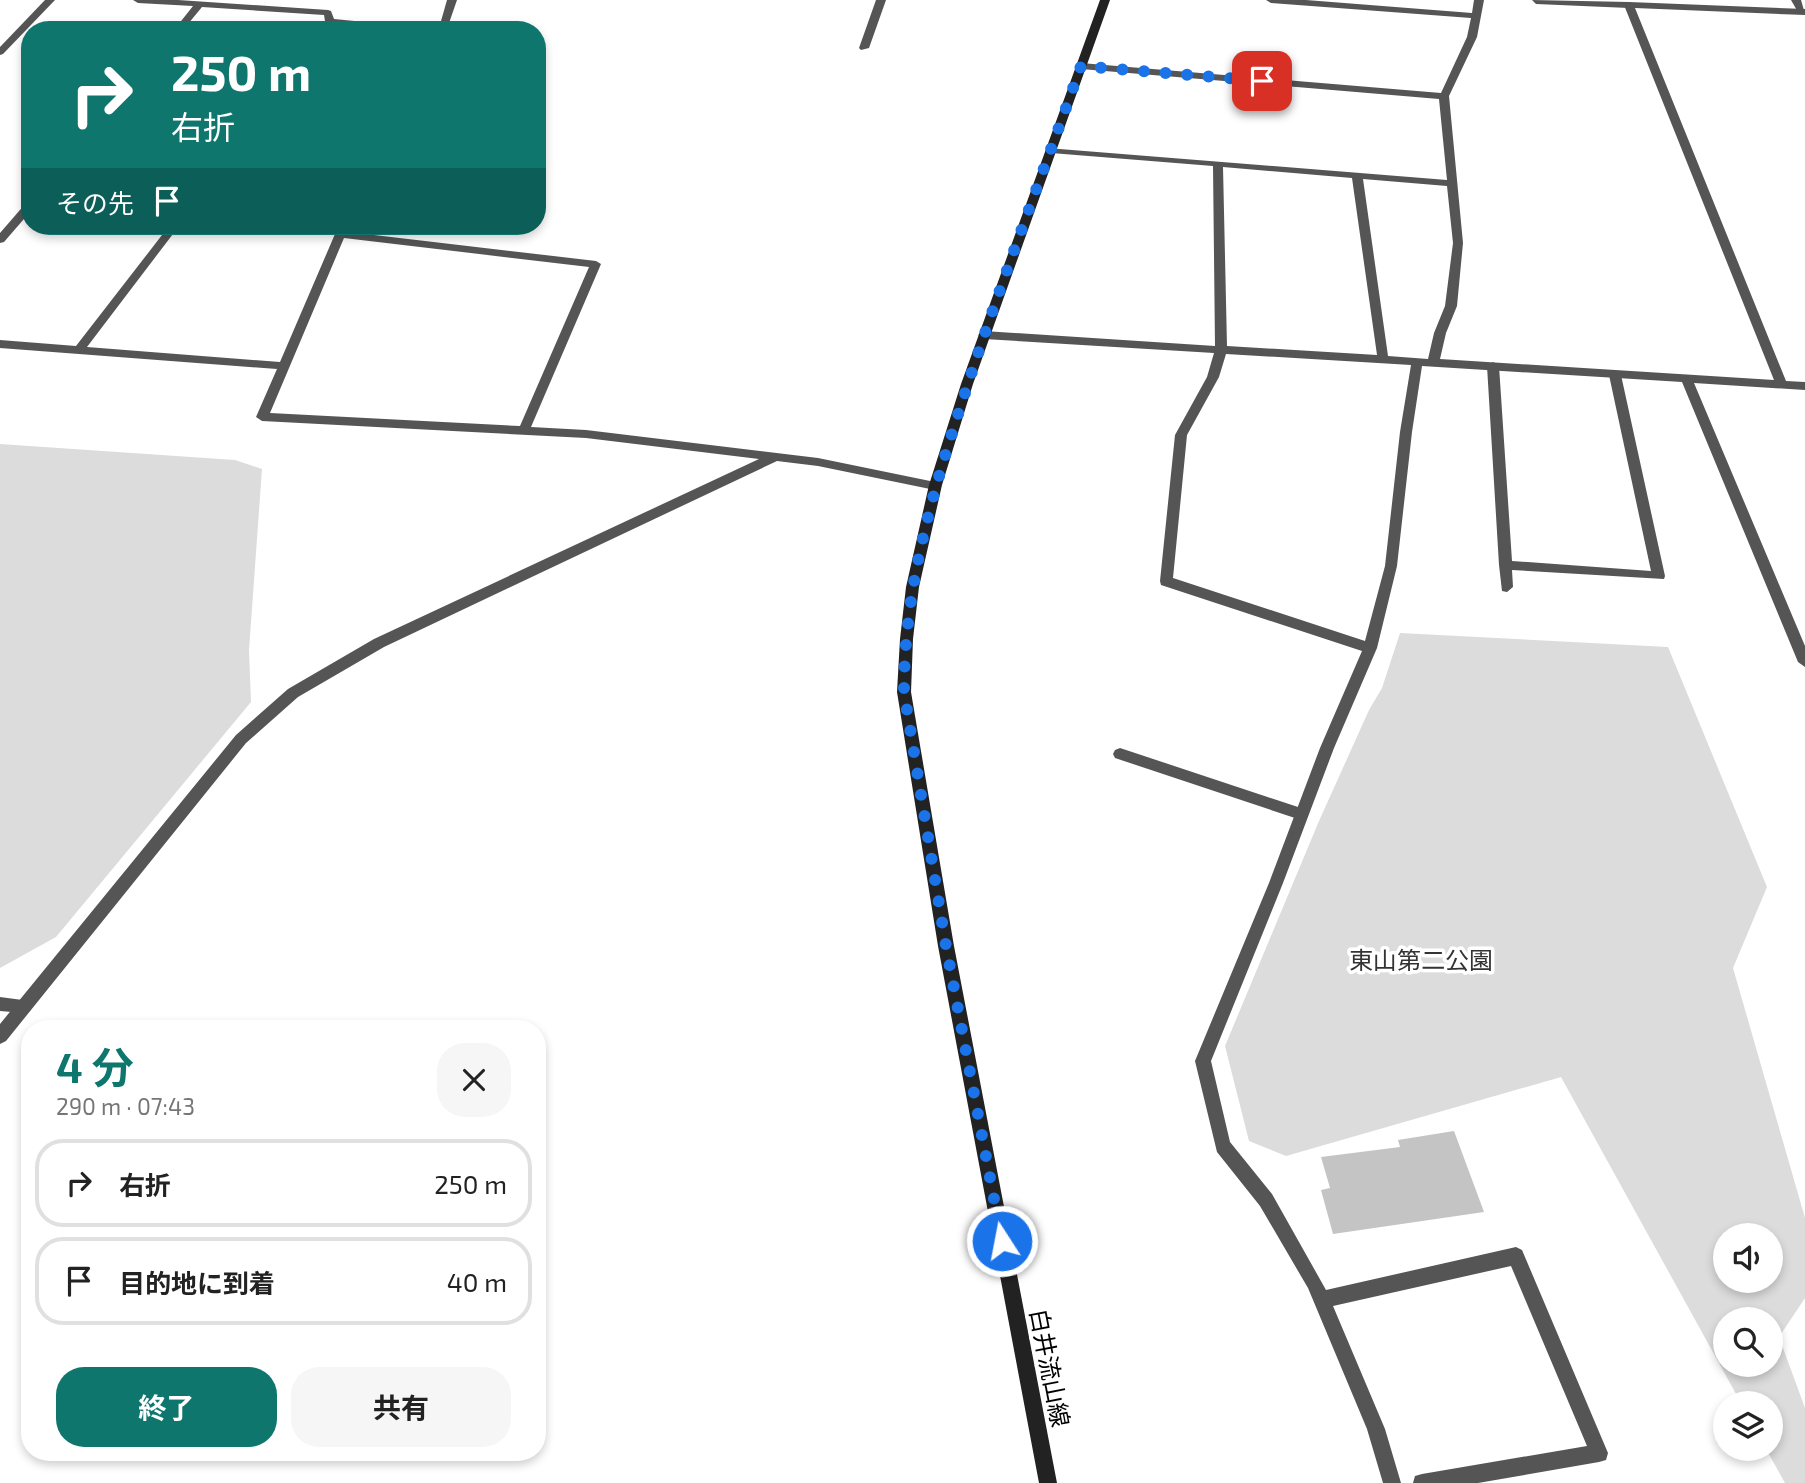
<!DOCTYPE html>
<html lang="ja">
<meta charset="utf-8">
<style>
body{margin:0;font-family:"Exo 2","Noto Sans JP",sans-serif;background:#f6f6f6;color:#222;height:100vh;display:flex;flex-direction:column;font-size:26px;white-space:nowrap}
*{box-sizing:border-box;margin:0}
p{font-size:23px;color:#767676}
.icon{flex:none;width:38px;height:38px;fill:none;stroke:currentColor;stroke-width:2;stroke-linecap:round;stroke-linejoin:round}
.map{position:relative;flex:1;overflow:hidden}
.panel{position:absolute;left:21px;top:1020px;width:525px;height:441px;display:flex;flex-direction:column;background:#fff;border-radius:28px;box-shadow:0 4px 10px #0003}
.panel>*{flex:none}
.banner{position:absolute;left:21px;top:21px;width:525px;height:214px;border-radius:28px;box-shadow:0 4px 10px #0003;background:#0f766e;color:#fff;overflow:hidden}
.fabs{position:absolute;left:1713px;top:1223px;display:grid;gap:14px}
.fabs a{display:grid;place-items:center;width:70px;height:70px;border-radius:50%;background:#fff;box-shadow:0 4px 10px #0003;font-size:35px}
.pin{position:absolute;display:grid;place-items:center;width:60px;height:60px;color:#fff;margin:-30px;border-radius:14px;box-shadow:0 4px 10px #0006}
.me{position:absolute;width:77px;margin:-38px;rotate:349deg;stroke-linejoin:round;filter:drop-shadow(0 0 5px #0008)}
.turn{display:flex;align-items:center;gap:24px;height:147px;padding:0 35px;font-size:32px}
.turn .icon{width:91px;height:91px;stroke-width:2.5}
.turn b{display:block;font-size:49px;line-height:60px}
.then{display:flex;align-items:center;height:66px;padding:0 35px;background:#0003;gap:14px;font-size:26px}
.round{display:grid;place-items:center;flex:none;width:74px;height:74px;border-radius:28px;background:#f6f6f6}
.overview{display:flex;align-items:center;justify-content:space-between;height:119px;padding:0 35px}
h1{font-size:42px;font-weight:700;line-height:52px;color:#0f766e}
.cta{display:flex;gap:14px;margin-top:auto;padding:14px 35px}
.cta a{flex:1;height:80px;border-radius:28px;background:#0f766e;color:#fff;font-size:28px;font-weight:700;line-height:80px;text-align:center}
.cta a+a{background:#f6f6f6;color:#222}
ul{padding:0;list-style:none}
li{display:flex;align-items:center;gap:21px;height:88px;margin:0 14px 10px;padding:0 21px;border:4px solid #e0e0e0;border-radius:28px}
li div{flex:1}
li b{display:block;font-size:26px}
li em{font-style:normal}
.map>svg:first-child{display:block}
.green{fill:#dcdcdc;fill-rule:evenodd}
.building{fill:#c4c4c4}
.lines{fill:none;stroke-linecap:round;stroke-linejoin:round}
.lane{fill:#555;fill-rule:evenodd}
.street{fill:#555;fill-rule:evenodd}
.secondary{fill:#222;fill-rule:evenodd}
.route{stroke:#1a73e8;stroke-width:12;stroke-dasharray:0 21.6}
.labels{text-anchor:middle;stroke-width:7;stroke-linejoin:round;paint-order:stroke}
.park-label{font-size:24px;fill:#333;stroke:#fff}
.street-label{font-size:24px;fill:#000;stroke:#fff}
</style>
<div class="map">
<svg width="1805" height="1483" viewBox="0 0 1805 1483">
<rect width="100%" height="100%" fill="#fff"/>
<g class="green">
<polygon points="0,444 235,460 262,469 249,650 251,702 56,937 0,968"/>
<path d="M1400,633L1668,647L1767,887L1733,968L1805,1218V1298L1779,1337L1805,1408V1483H1785L1766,1449H1771V1404L1741,1403L1561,1077L1286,1156L1249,1141L1225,1046L1319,821L1369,710L1382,688ZM1726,1236H1771V1281H1726ZM1726,1320H1771V1365H1726Z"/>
</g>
<polygon class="building" points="1454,1131 1484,1212 1333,1234 1321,1190 1330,1188 1321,1157 1400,1147 1398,1140"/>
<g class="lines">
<g class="lane">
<polygon points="1532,0 1629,2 1634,5 1629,8 1536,4"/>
<polygon points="1791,0 1801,0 1805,14 1799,14"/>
<polygon points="1493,362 1499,366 1512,561 1651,571 1609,375 1615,371 1621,375 1665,576 1664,579 1512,570 1513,587 1507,592 1502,591 1499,565 1487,366"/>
<polygon points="1120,748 1301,808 1306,810 1308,814 1306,818 1301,820 1115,758 1113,754 1115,750"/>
<polygon points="0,997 30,1001 32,1006 30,1011 24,1013 0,1011"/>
</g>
<g class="street">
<polygon points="45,0 55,0 3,54 0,55 0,47"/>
<polygon points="133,0 178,0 328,10 331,11 334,19 385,24 441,21 447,0 457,0 448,26 385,30 333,24 329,30 320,30 325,21 324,15 202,7 183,30 174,30 193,6 138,3"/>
<polygon points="876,0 886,0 869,48 861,50 859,48"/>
<path d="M1266,0H1306L1472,13L1474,0H1484L1477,37L1449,96L1463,243L1457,306L1446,333L1440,359L1774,380L1624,5L1629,2L1805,9V15L1635,8L1786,381L1805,382V390L1694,383L1805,646V667L1798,662L1682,382L1422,366L1412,432L1397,566L1377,648L1334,748L1283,883L1211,1061L1230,1142L1272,1194L1326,1290L1516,1247L1522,1250L1608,1453L1606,1460L1599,1462L1478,1483H1413L1415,1476L1422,1474L1587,1446L1511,1266L1333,1306L1385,1429L1401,1483H1383L1367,1429L1308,1288L1260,1206L1217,1152L1195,1061L1269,883L1320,748L1362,651L1161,585L1160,581L1175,435L1207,377L1214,353L984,339L978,335L984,331L1215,346L1213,166L1051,153L1047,152V148L1447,180L1439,99L1081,69L1076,66L1081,63L1441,93L1467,37L1471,18L1271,3ZM1223,167L1352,178L1377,355L1227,346ZM1363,179L1447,186L1453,243L1445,306L1434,333L1428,359L1388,356ZM1226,354L1411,365L1400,432L1385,566L1365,641L1173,578L1187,435L1219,377Z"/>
<polygon points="30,202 30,212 4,242 0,243 0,233 26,203"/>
<path d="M169,226H179L87,347L280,362L335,234L340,231L596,261L601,264L531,427L586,430L818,458L935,482L941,486L935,490L818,466L777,461L384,647L298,697L246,743L6,1041L0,1044V1024L236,735L288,689L374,639L759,459L586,438L262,421L256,417L277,369L0,348V340L76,346ZM344,238L589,267L520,426L270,413Z"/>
</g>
<polygon class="secondary" points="1100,0 1110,0 973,384 942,485 919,587 913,639 911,692 954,946 1057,1483 1039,1483 938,946 897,692 900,639 906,587 929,485 961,384"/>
</g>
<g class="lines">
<path class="route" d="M1002,1241L946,946L904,692C904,586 934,487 967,387C1002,279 1043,173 1081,66L1262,81"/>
</g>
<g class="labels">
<g class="park-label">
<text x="1421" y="969">東山第二公園</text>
</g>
<g class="street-label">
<text transform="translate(1049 1368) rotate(79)" y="8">白井流山線</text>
</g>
</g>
</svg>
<div class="fabs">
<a><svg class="icon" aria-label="sound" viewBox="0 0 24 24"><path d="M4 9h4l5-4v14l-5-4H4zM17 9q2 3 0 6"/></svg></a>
<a><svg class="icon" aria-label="search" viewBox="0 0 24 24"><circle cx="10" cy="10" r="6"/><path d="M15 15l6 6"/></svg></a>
<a><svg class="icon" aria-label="layers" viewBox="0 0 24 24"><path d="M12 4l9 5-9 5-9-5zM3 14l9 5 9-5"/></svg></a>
</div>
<div class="pin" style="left:1262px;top:81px;background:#d93025"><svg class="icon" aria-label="arrive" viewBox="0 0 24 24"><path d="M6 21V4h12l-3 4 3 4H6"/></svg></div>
<svg class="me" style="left:1002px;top:1241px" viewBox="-20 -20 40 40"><circle r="17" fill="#1a73e8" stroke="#fff" stroke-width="3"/><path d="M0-11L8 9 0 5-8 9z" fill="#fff"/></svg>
<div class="banner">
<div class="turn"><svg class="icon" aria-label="right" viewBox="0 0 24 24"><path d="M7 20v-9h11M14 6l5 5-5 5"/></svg><div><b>250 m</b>右折</div></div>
<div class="then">その先<svg class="icon" aria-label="arrive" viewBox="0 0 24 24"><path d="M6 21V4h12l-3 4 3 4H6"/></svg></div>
</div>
<section class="panel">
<div class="overview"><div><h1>4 分</h1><p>290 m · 07:43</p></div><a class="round"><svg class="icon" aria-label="close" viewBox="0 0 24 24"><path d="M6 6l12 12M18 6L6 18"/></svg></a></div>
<ul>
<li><svg class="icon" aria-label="right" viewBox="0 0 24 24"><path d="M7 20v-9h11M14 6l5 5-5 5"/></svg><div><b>右折</b></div><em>250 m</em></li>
<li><svg class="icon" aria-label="arrive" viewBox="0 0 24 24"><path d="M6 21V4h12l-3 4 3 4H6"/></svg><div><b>目的地に到着</b></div><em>40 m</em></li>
</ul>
<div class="cta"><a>終了</a><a>共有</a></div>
</section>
</div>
